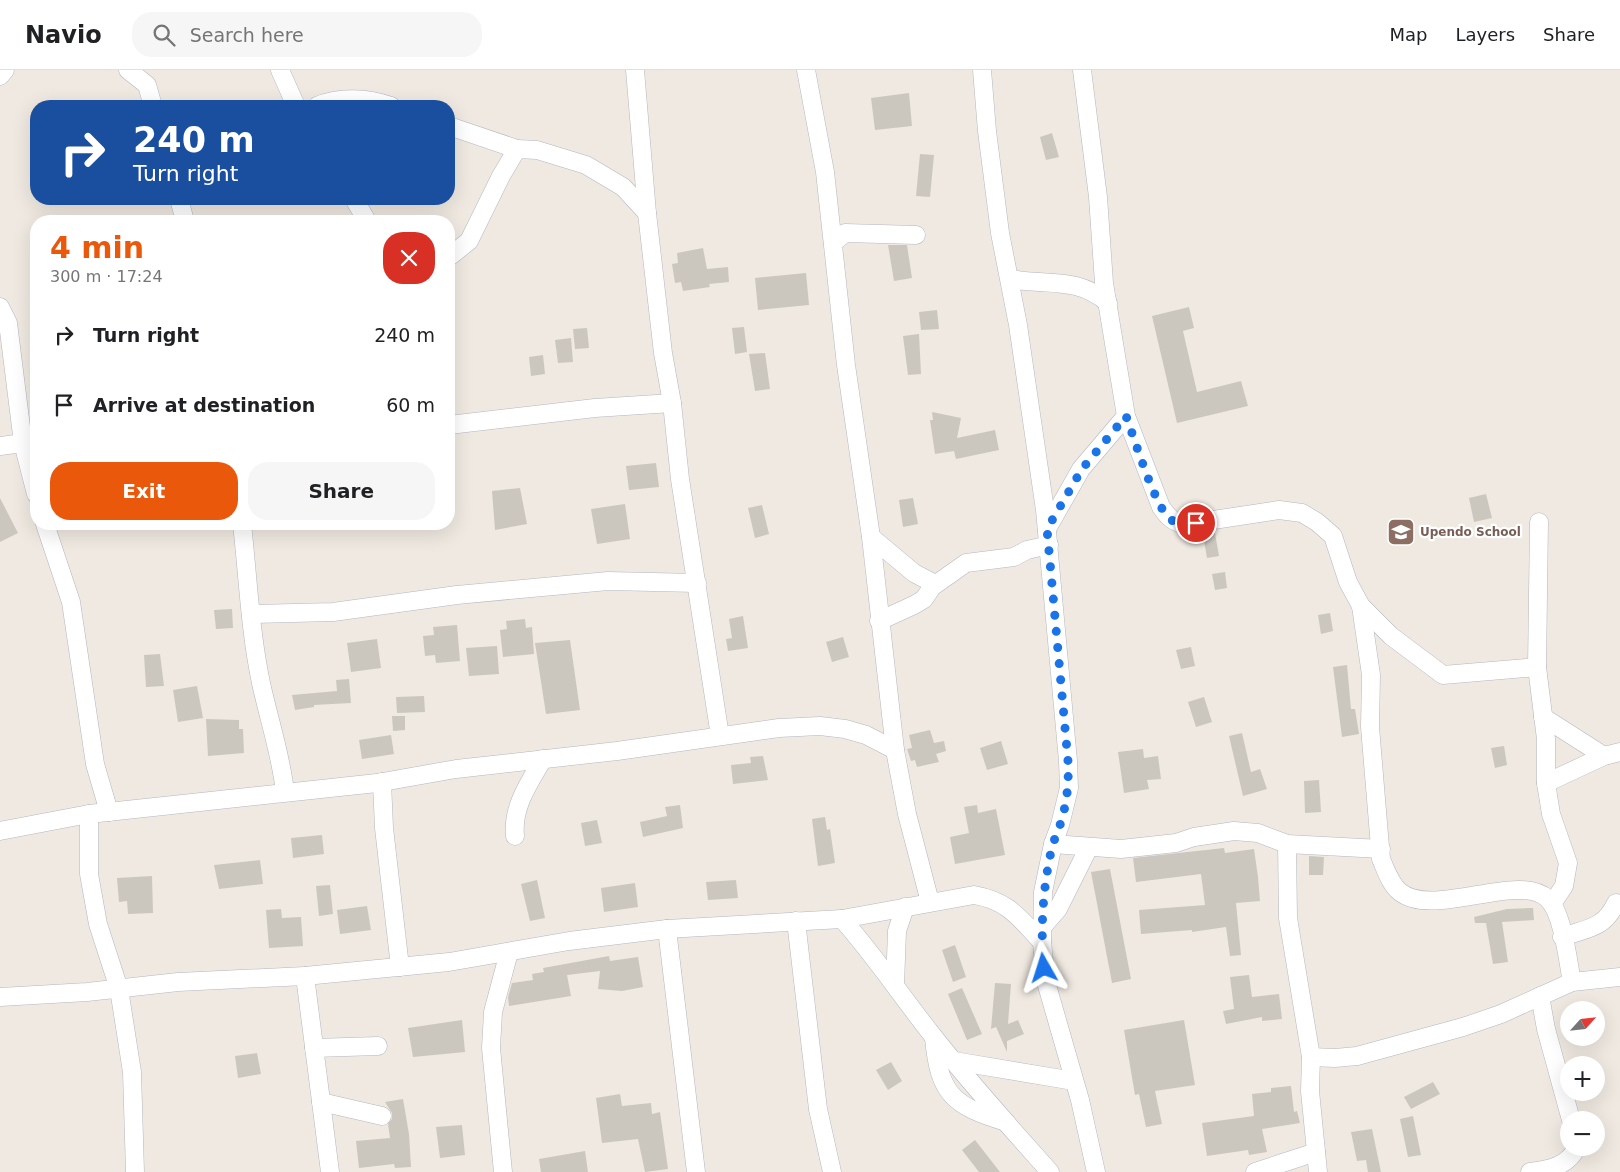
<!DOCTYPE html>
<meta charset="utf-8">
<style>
body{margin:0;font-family:"DejaVu Sans",sans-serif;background:#f6f6f6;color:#202124;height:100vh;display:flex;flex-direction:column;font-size:19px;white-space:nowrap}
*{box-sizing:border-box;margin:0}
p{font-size:16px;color:#757577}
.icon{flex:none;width:28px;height:28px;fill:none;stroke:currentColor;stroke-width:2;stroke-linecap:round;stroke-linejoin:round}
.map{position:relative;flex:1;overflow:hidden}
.panel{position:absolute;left:30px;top:145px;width:425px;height:315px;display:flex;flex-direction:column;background:#fff;border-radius:20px;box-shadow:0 5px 20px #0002}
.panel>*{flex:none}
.banner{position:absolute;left:30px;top:30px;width:425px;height:105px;border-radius:20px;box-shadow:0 5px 20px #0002;background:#1a4fa0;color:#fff;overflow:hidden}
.needle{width:32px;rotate:63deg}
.fabs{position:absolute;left:1560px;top:931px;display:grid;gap:10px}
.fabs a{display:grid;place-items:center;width:45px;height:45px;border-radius:50%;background:#fff;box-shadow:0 5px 20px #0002;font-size:25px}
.pin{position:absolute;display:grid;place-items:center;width:42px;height:42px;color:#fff;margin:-21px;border:2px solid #fff;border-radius:50%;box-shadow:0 1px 5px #0007}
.me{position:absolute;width:55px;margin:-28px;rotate:354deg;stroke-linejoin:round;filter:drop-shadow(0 0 4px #0008)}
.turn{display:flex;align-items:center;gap:18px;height:105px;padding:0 20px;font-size:22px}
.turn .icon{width:65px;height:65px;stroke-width:2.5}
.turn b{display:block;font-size:35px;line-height:42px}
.round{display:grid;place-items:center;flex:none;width:52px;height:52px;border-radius:20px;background:#f6f6f6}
.overview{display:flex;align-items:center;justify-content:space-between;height:85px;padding:0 20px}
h1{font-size:30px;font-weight:700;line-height:38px;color:#ea580c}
.action{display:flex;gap:10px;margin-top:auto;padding:10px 20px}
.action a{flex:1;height:58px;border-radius:20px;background:#ea580c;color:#fff;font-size:20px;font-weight:700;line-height:58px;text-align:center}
.action a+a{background:#f6f6f6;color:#202124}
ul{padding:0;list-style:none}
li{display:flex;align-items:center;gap:15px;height:70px;padding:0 20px}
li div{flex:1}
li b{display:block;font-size:19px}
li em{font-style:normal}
header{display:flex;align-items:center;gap:30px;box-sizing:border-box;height:70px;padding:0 25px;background:#fff;border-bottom:1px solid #e0e0e0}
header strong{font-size:24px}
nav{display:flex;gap:28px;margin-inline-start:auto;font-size:18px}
.search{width:350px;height:45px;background:#f6f6f6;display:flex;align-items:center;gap:12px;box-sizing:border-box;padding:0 18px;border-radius:20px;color:#757577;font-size:19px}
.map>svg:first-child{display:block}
.building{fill:#cbc7bf}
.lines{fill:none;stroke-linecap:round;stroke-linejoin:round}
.street-casing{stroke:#b4b7c1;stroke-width:19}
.street{stroke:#fff;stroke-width:18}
.route{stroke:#1a73e8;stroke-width:9;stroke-dasharray:0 16.2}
.labels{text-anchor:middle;stroke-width:4.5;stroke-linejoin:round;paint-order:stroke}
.education-label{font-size:12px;font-weight:bold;fill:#785e54;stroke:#fff;text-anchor:start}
</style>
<header>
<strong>Navio</strong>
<div class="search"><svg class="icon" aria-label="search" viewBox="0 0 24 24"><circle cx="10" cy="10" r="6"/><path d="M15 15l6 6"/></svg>Search here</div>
<nav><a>Map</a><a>Layers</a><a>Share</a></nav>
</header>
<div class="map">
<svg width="1620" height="1102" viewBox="0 0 1620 1102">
<rect width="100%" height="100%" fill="#efe9e1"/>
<g class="building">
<polygon points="909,23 912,56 875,60 871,28"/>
<polygon points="1052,63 1059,87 1046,90 1040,67"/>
<polygon points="920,84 934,85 930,127 916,126"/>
<polygon points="888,175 907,175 912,208 894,211"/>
<polygon points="703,178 707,199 728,197 729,212 709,214 710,217 683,221 681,212 675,213 672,194 678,193 677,183"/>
<polygon points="806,203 809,235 758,240 755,208"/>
<polygon points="1189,237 1194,258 1183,261 1197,322 1241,311 1248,336 1177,353 1152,246"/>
<polygon points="937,240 939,259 921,260 919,242"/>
<polygon points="744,257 747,282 735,284 732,258"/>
<polygon points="587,258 589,278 575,279 573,259"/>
<polygon points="919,264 921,304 908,305 903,266"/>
<polygon points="571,268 573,292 558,293 555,270"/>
<polygon points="765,283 770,319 755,321 749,284"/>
<polygon points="543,285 545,304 531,306 529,287"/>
<polygon points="932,342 961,348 957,368 995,360 999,380 956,389 954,381 935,384 930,350 933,350"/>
<polygon points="656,393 659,417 629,420 626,396"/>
<polygon points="520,418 527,454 495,460 492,421"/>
<polygon points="1486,424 1492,448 1474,452 1469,428"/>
<polygon points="0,428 18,463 0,472"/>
<polygon points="913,428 918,454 903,457 899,430"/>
<polygon points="625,434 630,469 597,474 591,439"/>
<polygon points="762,435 769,464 755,468 748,438"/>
<polygon points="1215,463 1219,486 1207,488 1203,465"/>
<polygon points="1225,502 1227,518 1215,520 1212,504"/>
<polygon points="232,539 233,558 216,559 214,540"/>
<polygon points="1330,543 1333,561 1321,564 1318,545"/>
<polygon points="743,546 748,578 728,581 726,569 732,568 729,549"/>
<polygon points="525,549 526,558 532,557 534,584 503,587 500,560 507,559 506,551"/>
<polygon points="457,555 460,591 436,593 435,585 425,586 423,566 434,565 433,557"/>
<polygon points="843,567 849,587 832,592 826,572"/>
<polygon points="377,569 381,598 351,602 347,573"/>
<polygon points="570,570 580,640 546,644 535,573"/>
<polygon points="497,576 499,604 469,606 466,578"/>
<polygon points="1191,577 1195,596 1181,599 1176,580"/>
<polygon points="160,584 164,616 146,617 144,585"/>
<polygon points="1347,595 1351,639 1355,639 1359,664 1342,667 1333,597"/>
<polygon points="349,609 351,633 314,635 314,637 295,640 292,625 337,621 336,610"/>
<polygon points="197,616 203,648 178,652 173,620"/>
<polygon points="424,626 425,642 397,643 396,627"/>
<polygon points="1204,627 1212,652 1196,657 1188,632"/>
<polygon points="392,646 405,646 405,660 393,661"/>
<polygon points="206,649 239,650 239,659 243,659 244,683 208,686"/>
<polygon points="930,660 934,673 944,671 946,681 936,684 939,692 917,697 915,690 911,691 907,679 912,678 909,665"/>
<polygon points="1242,663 1251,702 1260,699 1267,719 1243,726 1229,666"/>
<polygon points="391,665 394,684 362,689 359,670"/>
<polygon points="1001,671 1008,694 987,700 980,678"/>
<polygon points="1504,676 1507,695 1495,698 1491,678"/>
<polygon points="1143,679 1144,688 1158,686 1161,709 1147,710 1149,719 1124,723 1118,682"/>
<polygon points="763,686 768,710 733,714 731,695 751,693 750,687"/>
<polygon points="1319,710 1321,742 1305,743 1304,711"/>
<polygon points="680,735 683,758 643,767 640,752 667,746 665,737"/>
<polygon points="977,735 978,743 996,739 1005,785 955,794 950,767 969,763 964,737"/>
<polygon points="825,747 827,760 830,759 835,793 818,796 812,749"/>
<polygon points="597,750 602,773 585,776 581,753"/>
<polygon points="322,765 324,784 293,788 291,768"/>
<polygon points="1224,778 1225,783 1254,779 1258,807 1260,831 1236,833 1241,885 1230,886 1226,857 1192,862 1192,860 1141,864 1139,840 1205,835 1201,804 1136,812 1133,788"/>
<polygon points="1309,786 1324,787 1323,805 1309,805"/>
<polygon points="260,790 263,814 219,819 214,795"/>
<polygon points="1110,799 1131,909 1112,913 1091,802"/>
<polygon points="152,806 153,843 128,844 127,831 119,832 117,808"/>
<polygon points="537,810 545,848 530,851 521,814"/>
<polygon points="736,810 738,828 708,830 706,812"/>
<polygon points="635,813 638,837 604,842 601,818"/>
<polygon points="330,815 333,844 319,846 316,816"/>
<polygon points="367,836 371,860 340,864 337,840"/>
<polygon points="1533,838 1534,850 1502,852 1508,892 1493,894 1486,853 1475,853 1474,847 1507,839"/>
<polygon points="281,839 282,848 301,847 303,876 269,878 266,840"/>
<polygon points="955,875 966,907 953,912 942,880"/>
<polygon points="609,886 610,891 638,887 643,917 622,921 598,919 600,901 567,905 571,926 509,936 508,927 512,913 533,910 532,904 544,902 543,898"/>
<polygon points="1249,905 1252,927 1279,924 1282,949 1262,951 1262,947 1226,954 1223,941 1234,939 1230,907"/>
<polygon points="995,913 1011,914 1008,954 1018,950 1024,964 1007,971 1007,982 996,957 991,959"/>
<polygon points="962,918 982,964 967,970 948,924"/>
<polygon points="462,950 465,982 413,987 408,958"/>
<polygon points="1184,950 1195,1015 1155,1021 1162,1054 1146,1057 1139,1024 1135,1025 1124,960"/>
<polygon points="257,983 261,1004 238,1008 235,986"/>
<polygon points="891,992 902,1011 888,1020 876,1000"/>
<polygon points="1433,1012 1440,1024 1411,1039 1404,1027"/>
<polygon points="1291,1016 1294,1042 1297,1041 1300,1053 1262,1059 1267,1082 1249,1085 1248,1080 1207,1086 1202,1053 1254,1046 1252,1024 1271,1022 1271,1018"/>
<polygon points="620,1024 622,1036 651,1033 652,1044 660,1042 668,1099 645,1102 638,1069 602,1073 596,1028"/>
<polygon points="403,1029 409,1064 411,1097 395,1098 394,1094 359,1098 356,1071 390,1068 388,1054 392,1049 392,1043 385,1032"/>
<polygon points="1413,1046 1421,1085 1408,1087 1400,1049"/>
<polygon points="462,1055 465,1085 440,1088 436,1057"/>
<polygon points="1372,1059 1381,1102 1368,1102 1366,1090 1357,1091 1351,1062"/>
<polygon points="975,1070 1000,1102 979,1102 962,1080"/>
<polygon points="585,1081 588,1102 541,1102 539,1089"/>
</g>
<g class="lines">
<g class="street-casing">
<g id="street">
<polyline points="128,0 147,15 153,36"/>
<polyline points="280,0 296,36"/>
<polyline points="635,0 647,143 663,283 672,333 680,409 720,666"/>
<polyline points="806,0 825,102 846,295 871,467 895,680 907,744 930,832"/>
<polyline points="982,0 987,61 1000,163 1018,255 1045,440 1068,691 1069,718 1060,755 1053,774 1043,822 1042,872 1046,912 1080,1030 1096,1102"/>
<path d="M1082,0L1098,127L1104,213L1126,346L1161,437C1168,447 1174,454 1187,454L1279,440L1302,443L1317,452L1333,466L1348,512L1361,536L1391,566L1443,605L1537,597"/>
<polyline points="0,6 5,0"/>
<path d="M317,36C339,26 368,28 391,36"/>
<polyline points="449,56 517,79 537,80 586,95 623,117 647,143"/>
<polyline points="179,129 185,151"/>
<polyline points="354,129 367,151"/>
<polyline points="833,173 845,163 916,165"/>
<polyline points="449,187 469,171 501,106 517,79"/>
<path d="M1011,209C1046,216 1077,206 1108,233"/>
<polyline points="0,237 8,253 23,373 36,424"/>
<polyline points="449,355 595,338 672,333"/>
<polyline points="0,376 23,373"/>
<polyline points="1539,452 1537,597 1546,669 1546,713 1551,744 1568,793 1564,816 1552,834"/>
<polyline points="45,454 71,532 95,694 109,742"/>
<path d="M242,454C248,507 250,561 261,613C269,650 281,685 285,722"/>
<polyline points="1047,459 1081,399 1126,346"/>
<polyline points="871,467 914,503 935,514"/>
<path d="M1361,536L1371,605L1370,657L1381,789C1386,800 1390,814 1400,822C1434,849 1519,801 1548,829C1563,843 1568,892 1572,912"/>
<polyline points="251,544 333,542 457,525 608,511 697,513"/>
<polyline points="879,551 914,535 924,529 932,517 966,493 1014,487 1027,480 1049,475"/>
<polyline points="1543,647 1604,686"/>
<polyline points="382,712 384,758 400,897"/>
<polyline points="1546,713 1604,686 1620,682"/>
<polyline points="89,744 89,804 98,854 119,919 132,1002 135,1102"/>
<polyline points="0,761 89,744 377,713 456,699 617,681 779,658 820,656 845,659 866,665 895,680"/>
<path d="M515,766C512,737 529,713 543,689"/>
<polyline points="1053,774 1121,779 1176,773 1194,767 1234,761 1258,763 1287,774 1381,779"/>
<polyline points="1287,774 1288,848 1311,987 1310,1021 1318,1102"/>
<path d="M842,849C875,886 902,927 933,966C970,1013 1010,1057 1050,1102"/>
<polyline points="796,851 818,1039 832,1102"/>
<polyline points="1044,855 1058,839 1089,777"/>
<polyline points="667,859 696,1102"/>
<path d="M1562,867C1587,858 1604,859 1616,833"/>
<polyline points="305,906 330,1102"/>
<polyline points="895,915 897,861 905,837"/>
<polyline points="1540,926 1546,959 1571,1050"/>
<path d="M0,927L87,922L178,912L305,906L449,892L569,871L667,859L842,849L974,825C1009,831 1019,848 1042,872"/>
<path d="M934,968C939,1024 953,1036 1006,1052"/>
<polyline points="314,978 378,976"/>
<polyline points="1311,987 1335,988 1357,986 1463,957 1501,944 1572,912 1620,907"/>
<polyline points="954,991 1074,1011"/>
<polyline points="321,1032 382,1046"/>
<polyline points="503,1102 491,978 493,942 509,882"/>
<polyline points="1255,1102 1316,1082"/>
<path d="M1530,1102C1547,1100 1569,1096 1576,1078"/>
</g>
</g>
<use href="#street" class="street"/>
</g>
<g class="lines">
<path class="route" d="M1044,898C1040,858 1043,817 1052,777C1054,769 1058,763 1060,755C1067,734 1069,713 1068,691L1047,459L1082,399L1126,346C1134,367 1155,437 1170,449C1178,455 1187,454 1196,453"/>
</g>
<defs>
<g id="school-square" transform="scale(1.4375)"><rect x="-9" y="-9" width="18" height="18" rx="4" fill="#8d6e63" stroke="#fff"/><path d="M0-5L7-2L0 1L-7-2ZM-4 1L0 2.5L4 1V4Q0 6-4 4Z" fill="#fff"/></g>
</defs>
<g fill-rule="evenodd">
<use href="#school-square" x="1401" y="462"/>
</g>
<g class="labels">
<g class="education-label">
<text x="1420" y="466">Upendo School</text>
</g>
</g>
</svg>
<div class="fabs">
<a><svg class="needle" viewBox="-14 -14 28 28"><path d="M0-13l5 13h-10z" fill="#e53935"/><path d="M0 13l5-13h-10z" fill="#757577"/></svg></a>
<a>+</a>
<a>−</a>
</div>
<div class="pin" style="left:1196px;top:453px;background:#d93025"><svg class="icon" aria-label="arrive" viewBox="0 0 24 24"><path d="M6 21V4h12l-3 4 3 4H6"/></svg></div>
<svg class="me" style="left:1044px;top:898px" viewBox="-20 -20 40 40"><path d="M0-17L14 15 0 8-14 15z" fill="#1a73e8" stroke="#fff" stroke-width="4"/></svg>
<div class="banner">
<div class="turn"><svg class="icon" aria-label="right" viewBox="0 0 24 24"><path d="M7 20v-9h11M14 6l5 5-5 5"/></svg><div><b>240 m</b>Turn right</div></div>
</div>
<section class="panel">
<div class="overview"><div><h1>4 min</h1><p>300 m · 17:24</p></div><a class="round" style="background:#d93025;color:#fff"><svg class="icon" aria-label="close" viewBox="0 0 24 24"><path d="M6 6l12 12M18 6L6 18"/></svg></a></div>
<ul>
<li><svg class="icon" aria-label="right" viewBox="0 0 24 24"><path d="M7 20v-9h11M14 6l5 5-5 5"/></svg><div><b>Turn right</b></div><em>240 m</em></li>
<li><svg class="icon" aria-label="arrive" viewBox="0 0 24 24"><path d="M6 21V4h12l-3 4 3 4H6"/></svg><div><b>Arrive at destination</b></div><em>60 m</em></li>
</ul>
<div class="action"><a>Exit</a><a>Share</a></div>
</section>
</div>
